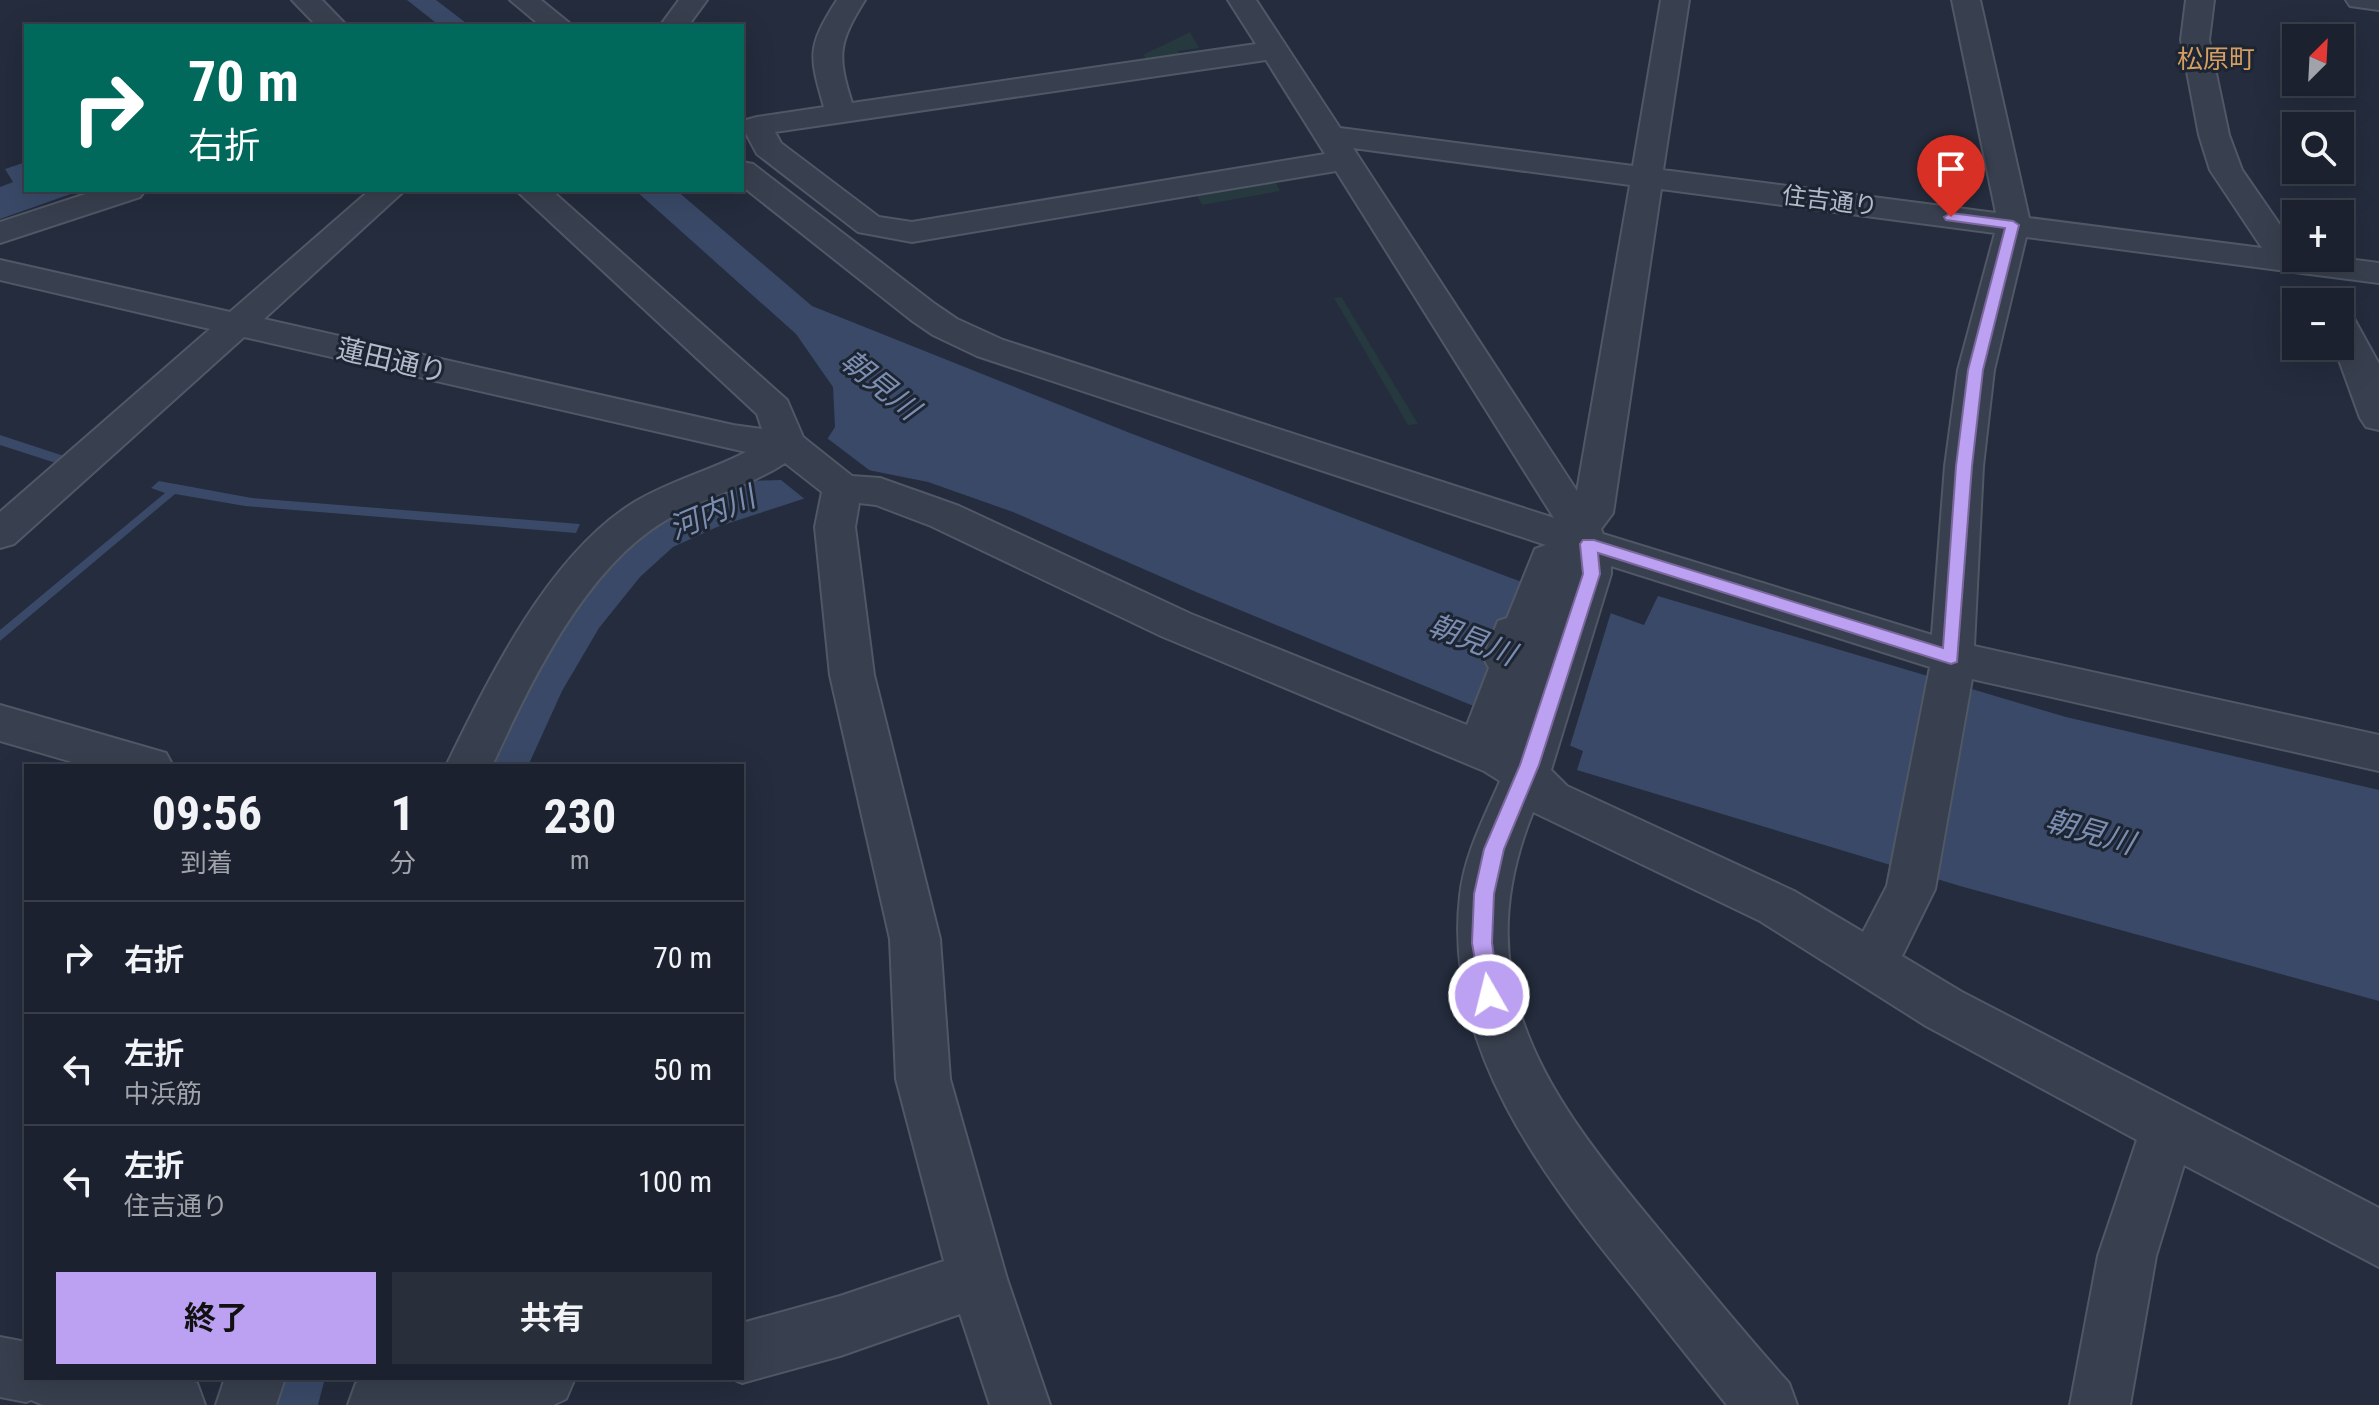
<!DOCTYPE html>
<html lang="ja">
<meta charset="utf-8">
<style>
body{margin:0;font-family:"Roboto Condensed","Noto Sans JP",sans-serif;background:#282e3a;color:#f1f3f6;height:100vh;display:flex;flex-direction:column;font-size:30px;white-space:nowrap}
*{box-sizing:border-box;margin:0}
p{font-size:26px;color:#a0a3aa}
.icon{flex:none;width:44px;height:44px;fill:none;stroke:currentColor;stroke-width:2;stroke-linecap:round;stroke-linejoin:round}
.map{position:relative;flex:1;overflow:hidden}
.panel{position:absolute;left:24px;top:764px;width:720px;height:616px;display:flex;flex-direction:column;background:#1b212e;border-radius:0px;box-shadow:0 8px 32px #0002,0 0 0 2px #393e4a}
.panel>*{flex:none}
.top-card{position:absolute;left:24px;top:24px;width:720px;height:168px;border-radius:0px;box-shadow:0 8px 32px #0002,0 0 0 2px #393e4a;background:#00695c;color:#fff;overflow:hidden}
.needle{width:52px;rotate:24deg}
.fabs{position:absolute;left:2282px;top:24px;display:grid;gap:16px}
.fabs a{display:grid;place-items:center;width:72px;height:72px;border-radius:0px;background:#1b212e;box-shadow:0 8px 32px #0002,0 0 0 2px #393e4a;font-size:40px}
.pin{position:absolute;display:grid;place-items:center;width:68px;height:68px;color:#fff;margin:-82px -34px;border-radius:50% 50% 50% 0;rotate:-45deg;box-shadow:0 0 8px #0007}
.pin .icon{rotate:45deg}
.me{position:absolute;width:88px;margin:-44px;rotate:352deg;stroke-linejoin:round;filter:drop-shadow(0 0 6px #0008)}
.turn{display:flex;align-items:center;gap:28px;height:168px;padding:0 32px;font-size:36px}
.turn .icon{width:104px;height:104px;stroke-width:2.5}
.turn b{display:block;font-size:56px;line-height:68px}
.eta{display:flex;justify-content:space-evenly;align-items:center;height:136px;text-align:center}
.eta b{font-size:48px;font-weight:700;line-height:56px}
.cta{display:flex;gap:16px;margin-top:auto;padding:16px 32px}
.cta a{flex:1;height:92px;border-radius:0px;background:#bca0f2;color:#111;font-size:32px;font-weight:700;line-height:92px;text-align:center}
.cta a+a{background:#282e3a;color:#f1f3f6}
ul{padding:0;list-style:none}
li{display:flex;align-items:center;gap:24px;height:112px;padding:0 32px;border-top:2px solid #393e4a}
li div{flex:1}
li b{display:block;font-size:30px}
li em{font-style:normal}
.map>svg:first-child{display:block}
.green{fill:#26393e}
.water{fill:#394967}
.pier{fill:#242c3d}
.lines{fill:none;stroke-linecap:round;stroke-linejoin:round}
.minor-casing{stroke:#505765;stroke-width:4}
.minor{fill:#383f4e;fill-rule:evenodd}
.route{fill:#bca0f2;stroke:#7a689d;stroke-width:2}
.labels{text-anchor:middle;stroke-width:6;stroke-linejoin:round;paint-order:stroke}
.far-street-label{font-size:24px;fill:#b3bac9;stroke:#1d2432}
.far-quarter-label{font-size:26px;fill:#d59e62;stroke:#1d2432}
.street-label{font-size:28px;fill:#b3bac9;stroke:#1d2432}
.water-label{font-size:30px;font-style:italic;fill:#7b8eb1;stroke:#1d2432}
</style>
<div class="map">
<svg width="2379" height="1405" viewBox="0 0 2379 1405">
<rect width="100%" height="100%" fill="#242c3d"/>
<g class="green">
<polygon points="1190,32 1199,48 1178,51 1180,55 1148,60 1143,55"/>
<polygon points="1275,181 1280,191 1202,205 1197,196 1178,200 1177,197"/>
<polygon points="1341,297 1342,298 1418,424 1408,425 1334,298"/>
</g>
<g class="water">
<polygon points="407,0 436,0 470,26 440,26"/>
<polygon points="26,162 26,190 82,190 0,219 0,187 13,182 5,169"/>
<polygon points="635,190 676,190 812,306 1130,433 1511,578 1644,625 1658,596 2066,717 2379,790 2379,1001 1960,886 1577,770 1583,751 1196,592 1013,512 928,482 868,470 806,498 717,527 673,547 640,577 599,628 562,691 528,766 477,766 561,619 648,526 828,438 835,427 833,387 796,334"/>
<polygon points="0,435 70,458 62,465 0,445"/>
<polygon points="159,481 252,498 580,524 576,533 245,506 175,494 0,641 0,630 165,493 151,488"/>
<polygon points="270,1378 325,1378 318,1405 262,1405"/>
</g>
<g class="pier">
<polygon points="823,435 877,476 868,474 806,500 781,480 736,481"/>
<polygon points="1555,589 1612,609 1569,749 1508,725"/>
</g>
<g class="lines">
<g class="minor-casing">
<g id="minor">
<polygon points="292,0 322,0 347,26 317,26"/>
<polygon points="510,0 541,0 573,26 541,26"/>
<polygon points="679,0 707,0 688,26 660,26"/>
<path d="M837,0H865C838,43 837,56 852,103L1256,44L1228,0H1256L1340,128L1633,166L1661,0H1689L1663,170L1996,213L1952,0H1980L2029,218L2262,248L2210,170L2199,135L2181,40L2186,0H2214L2209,40L2229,135L2242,170L2296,248V258H2340L2379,263V283L2026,237L1994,370L1983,466L1974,646L2379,735V771L1972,679L1935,889L1902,956L1962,992L2379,1208V1267L2184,1165L2156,1256L2130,1405H2070L2098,1256L2137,1140L1926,1026L1760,921L1533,812C1463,984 1549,1098 1656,1226C1700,1279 1743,1332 1789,1383L1797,1405H1727C1695,1366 1664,1326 1632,1286C1542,1175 1443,1047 1460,896C1464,856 1484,818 1500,781L1484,771L1161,636L931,526L876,505L859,503L855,527L874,675L940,939L950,1079L1007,1279L1050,1405H990L960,1314L840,1356L742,1383L730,1378H742V1323L840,1296L944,1261L896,1079L890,939L830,675L815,527L822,492L785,463C747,488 701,498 663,522C583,571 530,684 492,766H446C489,678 548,556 633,503C669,481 709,471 746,452L244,337L14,544L0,548V512L210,329L0,280V260L230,312L370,190H405L264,319L733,425L762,429L757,414L516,190H551L787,400L803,437L852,476L880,478L959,506L1191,614L1467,725L1489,668L1483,657L1498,621L1507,618L1535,549L1546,545L977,356L933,335L911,320L742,186V162L753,164L935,304L957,319L1003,340L1554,518L1336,171L912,242L858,232L757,154L742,126L746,120L757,117L824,107C809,55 807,47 837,0ZM1266,60L1325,154L912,222L879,217L781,143L775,132ZM1353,148L1630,185L1577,491ZM1661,189L1995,233L1958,370L1945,466L1932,635L1603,534L1601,529L1613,513ZM1611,566L1930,667L1887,886L1863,932L1794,891L1567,786L1551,770L1611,574Z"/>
<polygon points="2346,0 2379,0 2379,10 2350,6"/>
<polygon points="98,190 145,190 140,197 0,243 0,222"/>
<polygon points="2340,312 2352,315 2379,364 2379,430 2366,427 2360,418 2334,346 2340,346"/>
<polygon points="0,705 166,753 173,766 86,766 0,741"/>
<polygon points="0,1337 26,1342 26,1378 183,1378 197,1383 205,1405 43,1405 31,1400 26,1402 0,1397"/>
<polygon points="225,1378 285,1378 276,1405 216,1405"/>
<polygon points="370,1378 575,1378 566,1399 553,1405 348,1405 356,1383"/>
</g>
</g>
<use href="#minor" class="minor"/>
</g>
<polygon class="route" points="1951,213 2013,221 2019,225 1983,370 1972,466 1957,662 1951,664 1598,553 1600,574 1539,765 1504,849 1494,894 1492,943 1500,995 1497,1001 1489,1004 1482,1001 1472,943 1474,894 1484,849 1520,765 1583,574 1580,544 1583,540 1594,540 1943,648 1956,466 1968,370 2005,228 1946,220 1944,217"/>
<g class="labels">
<g class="far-street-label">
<text transform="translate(1830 201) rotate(7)" y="8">住吉通り</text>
</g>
<g class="far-quarter-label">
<text x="2216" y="68">松原町</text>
</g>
<g class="street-label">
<text transform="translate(392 360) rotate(13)" y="10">蓮田通り</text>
</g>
<g class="water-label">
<text transform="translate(880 385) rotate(39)" y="10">朝見川</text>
<text transform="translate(712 513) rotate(-23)" y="10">河内川</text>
<text transform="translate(1472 640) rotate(21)" y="10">朝見川</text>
<text transform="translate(2090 832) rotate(16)" y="10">朝見川</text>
</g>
</g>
</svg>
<div class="fabs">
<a><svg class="needle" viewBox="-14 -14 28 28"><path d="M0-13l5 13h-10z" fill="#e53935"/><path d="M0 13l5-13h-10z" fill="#a0a3aa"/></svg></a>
<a><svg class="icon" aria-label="search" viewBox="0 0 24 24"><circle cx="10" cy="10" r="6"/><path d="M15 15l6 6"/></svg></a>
<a>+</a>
<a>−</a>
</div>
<div class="pin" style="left:1951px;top:217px;background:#d93025"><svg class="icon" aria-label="arrive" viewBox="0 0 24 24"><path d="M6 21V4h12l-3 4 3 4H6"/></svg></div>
<svg class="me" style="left:1489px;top:995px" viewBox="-20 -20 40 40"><circle r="17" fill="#bca0f2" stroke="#fff" stroke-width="3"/><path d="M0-11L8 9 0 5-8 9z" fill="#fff"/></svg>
<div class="top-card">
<div class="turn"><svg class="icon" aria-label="right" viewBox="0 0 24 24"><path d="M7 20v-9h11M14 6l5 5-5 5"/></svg><div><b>70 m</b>右折</div></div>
</div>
<section class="panel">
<div class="eta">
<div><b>09:56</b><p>到着</p></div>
<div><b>1</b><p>分</p></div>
<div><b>230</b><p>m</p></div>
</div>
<ul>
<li><svg class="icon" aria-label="right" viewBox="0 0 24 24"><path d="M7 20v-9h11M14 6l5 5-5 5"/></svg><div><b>右折</b></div><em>70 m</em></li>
<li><svg class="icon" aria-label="left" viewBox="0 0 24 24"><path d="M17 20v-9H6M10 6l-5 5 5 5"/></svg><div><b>左折</b><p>中浜筋</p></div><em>50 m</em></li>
<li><svg class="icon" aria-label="left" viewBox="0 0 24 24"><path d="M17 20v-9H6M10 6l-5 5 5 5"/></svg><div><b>左折</b><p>住吉通り</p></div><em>100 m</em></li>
</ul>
<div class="cta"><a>終了</a><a>共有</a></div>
</section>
</div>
